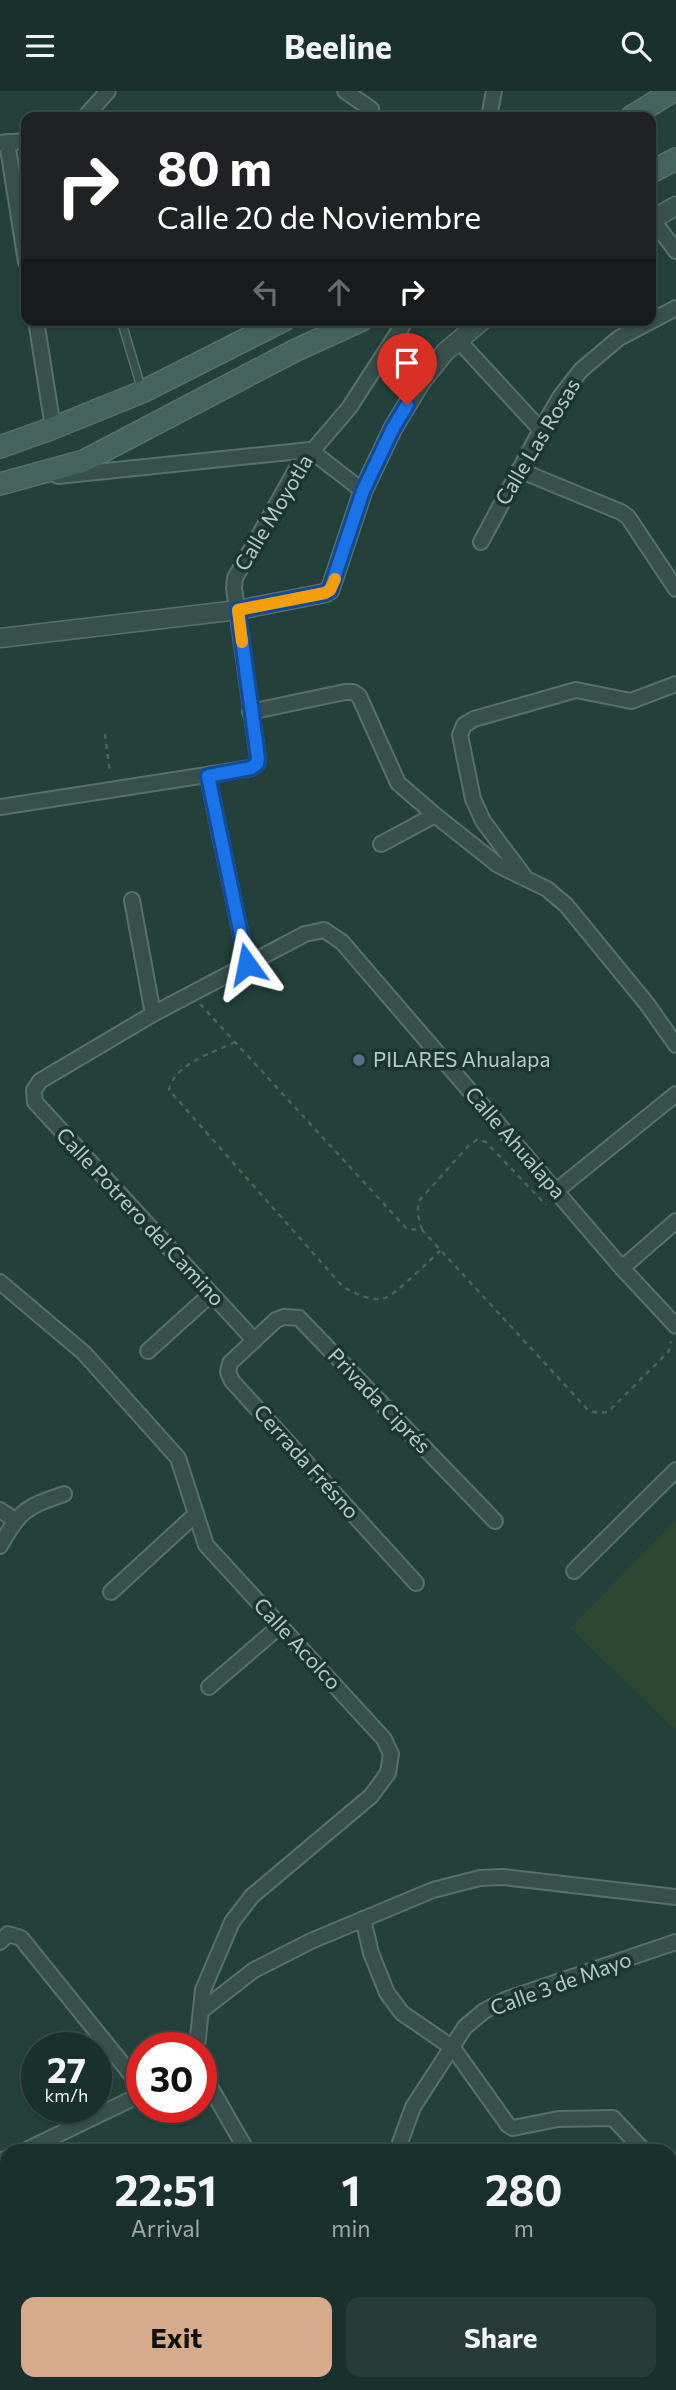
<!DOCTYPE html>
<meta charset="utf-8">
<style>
body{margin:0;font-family:Commissioner,sans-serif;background:#273c38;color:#f1f3f6;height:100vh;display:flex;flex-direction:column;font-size:26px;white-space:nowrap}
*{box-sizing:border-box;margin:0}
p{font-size:23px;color:#9fa9a9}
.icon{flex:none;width:38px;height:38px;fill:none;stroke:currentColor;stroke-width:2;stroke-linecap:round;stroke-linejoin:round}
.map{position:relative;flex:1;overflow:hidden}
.side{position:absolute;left:0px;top:2053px;width:677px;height:247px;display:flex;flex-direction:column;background:#1a302c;border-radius:21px 21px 0 0;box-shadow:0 2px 5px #0004,0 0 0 2px #384b48}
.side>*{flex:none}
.hud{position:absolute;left:21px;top:21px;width:635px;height:214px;border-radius:14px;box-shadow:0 2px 5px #0004,0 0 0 2px #384b48;background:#202124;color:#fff;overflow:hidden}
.speed{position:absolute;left:21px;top:1941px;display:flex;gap:14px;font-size:35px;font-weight:700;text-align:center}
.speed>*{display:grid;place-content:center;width:91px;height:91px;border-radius:50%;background:#1a302c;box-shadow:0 2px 5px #0004,0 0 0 2px #384b48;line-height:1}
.speed small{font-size:18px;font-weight:400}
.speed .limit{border:10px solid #d22;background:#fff;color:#111}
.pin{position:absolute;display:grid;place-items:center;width:60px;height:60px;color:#fff;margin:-72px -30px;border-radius:50% 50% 50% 0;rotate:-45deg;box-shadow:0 0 7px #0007}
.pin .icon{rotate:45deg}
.me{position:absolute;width:77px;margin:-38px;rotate:348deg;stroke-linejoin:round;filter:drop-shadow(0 0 5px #0008)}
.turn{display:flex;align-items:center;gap:24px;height:147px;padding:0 21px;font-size:32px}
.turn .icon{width:91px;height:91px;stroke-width:2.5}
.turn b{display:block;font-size:49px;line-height:60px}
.lanes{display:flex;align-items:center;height:66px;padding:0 21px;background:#0003;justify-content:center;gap:35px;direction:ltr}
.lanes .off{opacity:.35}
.eta{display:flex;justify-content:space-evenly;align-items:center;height:119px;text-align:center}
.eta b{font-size:42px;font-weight:700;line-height:49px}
.primary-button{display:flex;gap:14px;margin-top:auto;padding:14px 21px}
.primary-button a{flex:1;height:80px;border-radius:14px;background:#d6ab8b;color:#111;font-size:28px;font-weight:700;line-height:80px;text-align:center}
.primary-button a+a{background:#273c38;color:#f1f3f6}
header{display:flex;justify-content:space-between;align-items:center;height:91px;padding:0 21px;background:#1a302c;font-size:32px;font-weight:700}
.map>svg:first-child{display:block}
.pitch{fill:#2b4732}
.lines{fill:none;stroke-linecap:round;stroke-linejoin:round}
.service-casing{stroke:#58706c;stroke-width:10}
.minor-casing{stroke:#58706c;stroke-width:18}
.tertiary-casing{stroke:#58706c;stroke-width:21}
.secondary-casing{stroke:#58706c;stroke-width:24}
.path{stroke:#4a6453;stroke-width:2.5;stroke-dasharray:5 5;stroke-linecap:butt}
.service{stroke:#37504b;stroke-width:7}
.minor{stroke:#37504b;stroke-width:14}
.tertiary{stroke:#37504b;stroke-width:18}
.secondary{stroke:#45635e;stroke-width:21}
.route-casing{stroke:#114b97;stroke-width:18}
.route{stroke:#1a73e8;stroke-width:12}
.slow{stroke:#f59e0b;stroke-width:12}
.service-dot{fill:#5c6f8a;stroke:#1c3530;stroke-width:2.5}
.labels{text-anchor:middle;stroke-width:7;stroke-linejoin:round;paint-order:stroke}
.street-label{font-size:21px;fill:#b3cbc7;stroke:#1c3530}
.poi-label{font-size:21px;fill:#b3cbc7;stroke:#1c3530;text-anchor:start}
</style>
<header><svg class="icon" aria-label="menu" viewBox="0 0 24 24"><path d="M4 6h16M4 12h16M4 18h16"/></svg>Beeline<svg class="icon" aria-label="search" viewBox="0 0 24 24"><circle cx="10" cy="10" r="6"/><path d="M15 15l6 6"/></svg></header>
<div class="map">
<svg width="676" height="2299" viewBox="0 0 676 2299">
<rect width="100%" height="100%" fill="#23403a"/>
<polygon class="pitch" points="676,1429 676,1634 673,1637 570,1537"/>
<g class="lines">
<g class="service-casing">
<polyline id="service" points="121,229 142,299"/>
</g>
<g class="minor-casing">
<g id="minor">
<polyline points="345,0 371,18 370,26"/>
<polyline points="85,26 108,0"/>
<polyline points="489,26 494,0"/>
<polyline points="7,51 26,171"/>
<polyline points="0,52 26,50"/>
<polyline points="652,128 676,160"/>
<polyline points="36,229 53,337"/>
<polyline points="458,249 541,339"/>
<polyline points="519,379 621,421 628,426 676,498"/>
<polyline points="58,385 310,359 363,400"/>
<polyline points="481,451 541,339 560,306 581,279 619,247 676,217"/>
<polyline points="250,621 345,601 353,601 359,605 398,692 435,724 498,774 547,798 566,814 647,913 676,954"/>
<polyline points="208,686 247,873"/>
<polyline points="0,716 251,677 257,673 258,667 234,497 235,487 296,379 349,317 406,229"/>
<polyline points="381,753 435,724"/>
<polyline points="524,785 483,730 473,708 460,644 464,634 474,628 576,599 631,610 676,593"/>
<polyline points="132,809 153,923"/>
<polyline points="556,1100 676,1003"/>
<polyline points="622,1177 676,1130"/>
<polyline points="0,1191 84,1262 178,1367 206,1454 384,1648 391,1663 388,1682 371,1705 252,1805 232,1831 203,1899 197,1956"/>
<polyline points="254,1249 35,1011 34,999 40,990 153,923 305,843 324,839 342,851 622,1177 676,1235"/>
<polyline points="148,1260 211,1203"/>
<polyline points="0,1419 15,1429"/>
<path d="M0,1455C20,1419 26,1416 64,1403"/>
<polyline points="574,1480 676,1379"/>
<polyline points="416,1492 232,1290 228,1281 230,1272 276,1229 284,1226 299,1227 495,1430"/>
<polyline points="111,1501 196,1423"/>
<polyline points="209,1596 280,1535"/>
<polyline points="363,1828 371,1862 387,1902 402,1922 453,1957 508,2034 513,2037 558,2028 613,2027 644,2060"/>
<polyline points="0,1851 8,1843 21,1847 142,1997"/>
<polyline points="201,1920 254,1879 311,1850 433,1799 480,1787 503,1786 676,1806"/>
<polyline points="201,1980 247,2060"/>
<polyline points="24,2060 142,2003"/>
<polyline points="397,2060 413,2016 465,1936 484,1920 507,1908 676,1851"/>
<polyline points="0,2070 7,2067"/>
<polyline points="670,2087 676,2093"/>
<polyline points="364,2299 366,2292"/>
<polyline points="375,2299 378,2292"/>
</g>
</g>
<g class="tertiary-casing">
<g id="tertiary">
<polyline points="651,129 676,115"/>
<polyline points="0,547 238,519 325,502 330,499 363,400 393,337 421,291 445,261 483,229"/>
</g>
</g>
<g class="secondary-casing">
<g id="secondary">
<polyline points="631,26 673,0"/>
<polyline points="651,81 676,68"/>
<polyline points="0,356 53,337 142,301 284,229"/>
<polyline points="0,393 84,370 294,260 362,229"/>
</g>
</g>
<g class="path">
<polyline points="105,643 110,682"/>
<polyline points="200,913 407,1138 422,1139 588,1319 598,1322 608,1321 669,1260 671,1250"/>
<path d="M235,951C213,962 175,972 169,999L343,1196C355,1202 371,1211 385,1207C396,1203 430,1169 440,1160"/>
<polyline points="422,1139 418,1124 418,1111 470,1053 477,1049 486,1051 546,1114"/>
</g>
<use href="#service" class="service"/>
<use href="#minor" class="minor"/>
<use href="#tertiary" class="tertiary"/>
<use href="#secondary" class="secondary"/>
</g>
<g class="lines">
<g class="route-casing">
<polyline id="route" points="247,873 208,685 251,677 257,673 258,667 238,519 325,502 330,499 363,400 393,337 407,314"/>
</g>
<use href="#route" class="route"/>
<polyline class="slow" points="242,551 238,519 325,502 330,499 335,488"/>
</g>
<circle class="service-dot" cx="359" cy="969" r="7"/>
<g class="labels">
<g class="street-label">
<text transform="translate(538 351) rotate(-59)" y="7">Calle Las Rosas</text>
<text transform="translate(274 422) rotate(-59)" y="7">Calle Moyotla</text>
<text transform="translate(515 1052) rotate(49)" y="7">Calle Ahualapa</text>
<text transform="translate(140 1126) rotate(47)" y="7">Calle Potrero del Camino</text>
<text transform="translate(379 1310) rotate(46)" y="7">Privada Ciprés</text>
<text transform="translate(306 1371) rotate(48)" y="7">Cerrada Frésno</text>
<text transform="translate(297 1553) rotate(47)" y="7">Calle Acolco</text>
<text transform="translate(561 1893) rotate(-20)" y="7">Calle 3 de Mayo</text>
</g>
<g class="poi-label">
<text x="373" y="976">PILARES Ahualapa</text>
</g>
</g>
</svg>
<div class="speed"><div>27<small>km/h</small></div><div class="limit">30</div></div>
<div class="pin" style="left:407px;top:314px;background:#d93025"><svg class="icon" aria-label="arrive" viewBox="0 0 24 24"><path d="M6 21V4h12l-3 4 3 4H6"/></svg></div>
<svg class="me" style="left:247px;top:873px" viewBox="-20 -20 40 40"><path d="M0-17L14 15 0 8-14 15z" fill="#1a73e8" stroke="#fff" stroke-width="4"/></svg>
<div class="hud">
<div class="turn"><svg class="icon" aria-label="right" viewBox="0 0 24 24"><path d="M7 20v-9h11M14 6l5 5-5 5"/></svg><div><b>80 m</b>Calle 20 de Noviembre</div></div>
<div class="lanes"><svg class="icon off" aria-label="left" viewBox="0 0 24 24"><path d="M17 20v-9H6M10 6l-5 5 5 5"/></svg><svg class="icon off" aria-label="ahead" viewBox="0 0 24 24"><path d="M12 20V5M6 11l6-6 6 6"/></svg><svg class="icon" aria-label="right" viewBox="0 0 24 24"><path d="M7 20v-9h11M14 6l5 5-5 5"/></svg></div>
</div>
<section class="side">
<div class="eta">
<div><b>22:51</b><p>Arrival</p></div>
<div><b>1</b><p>min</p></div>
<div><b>280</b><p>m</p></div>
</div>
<div class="primary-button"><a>Exit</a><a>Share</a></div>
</section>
</div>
